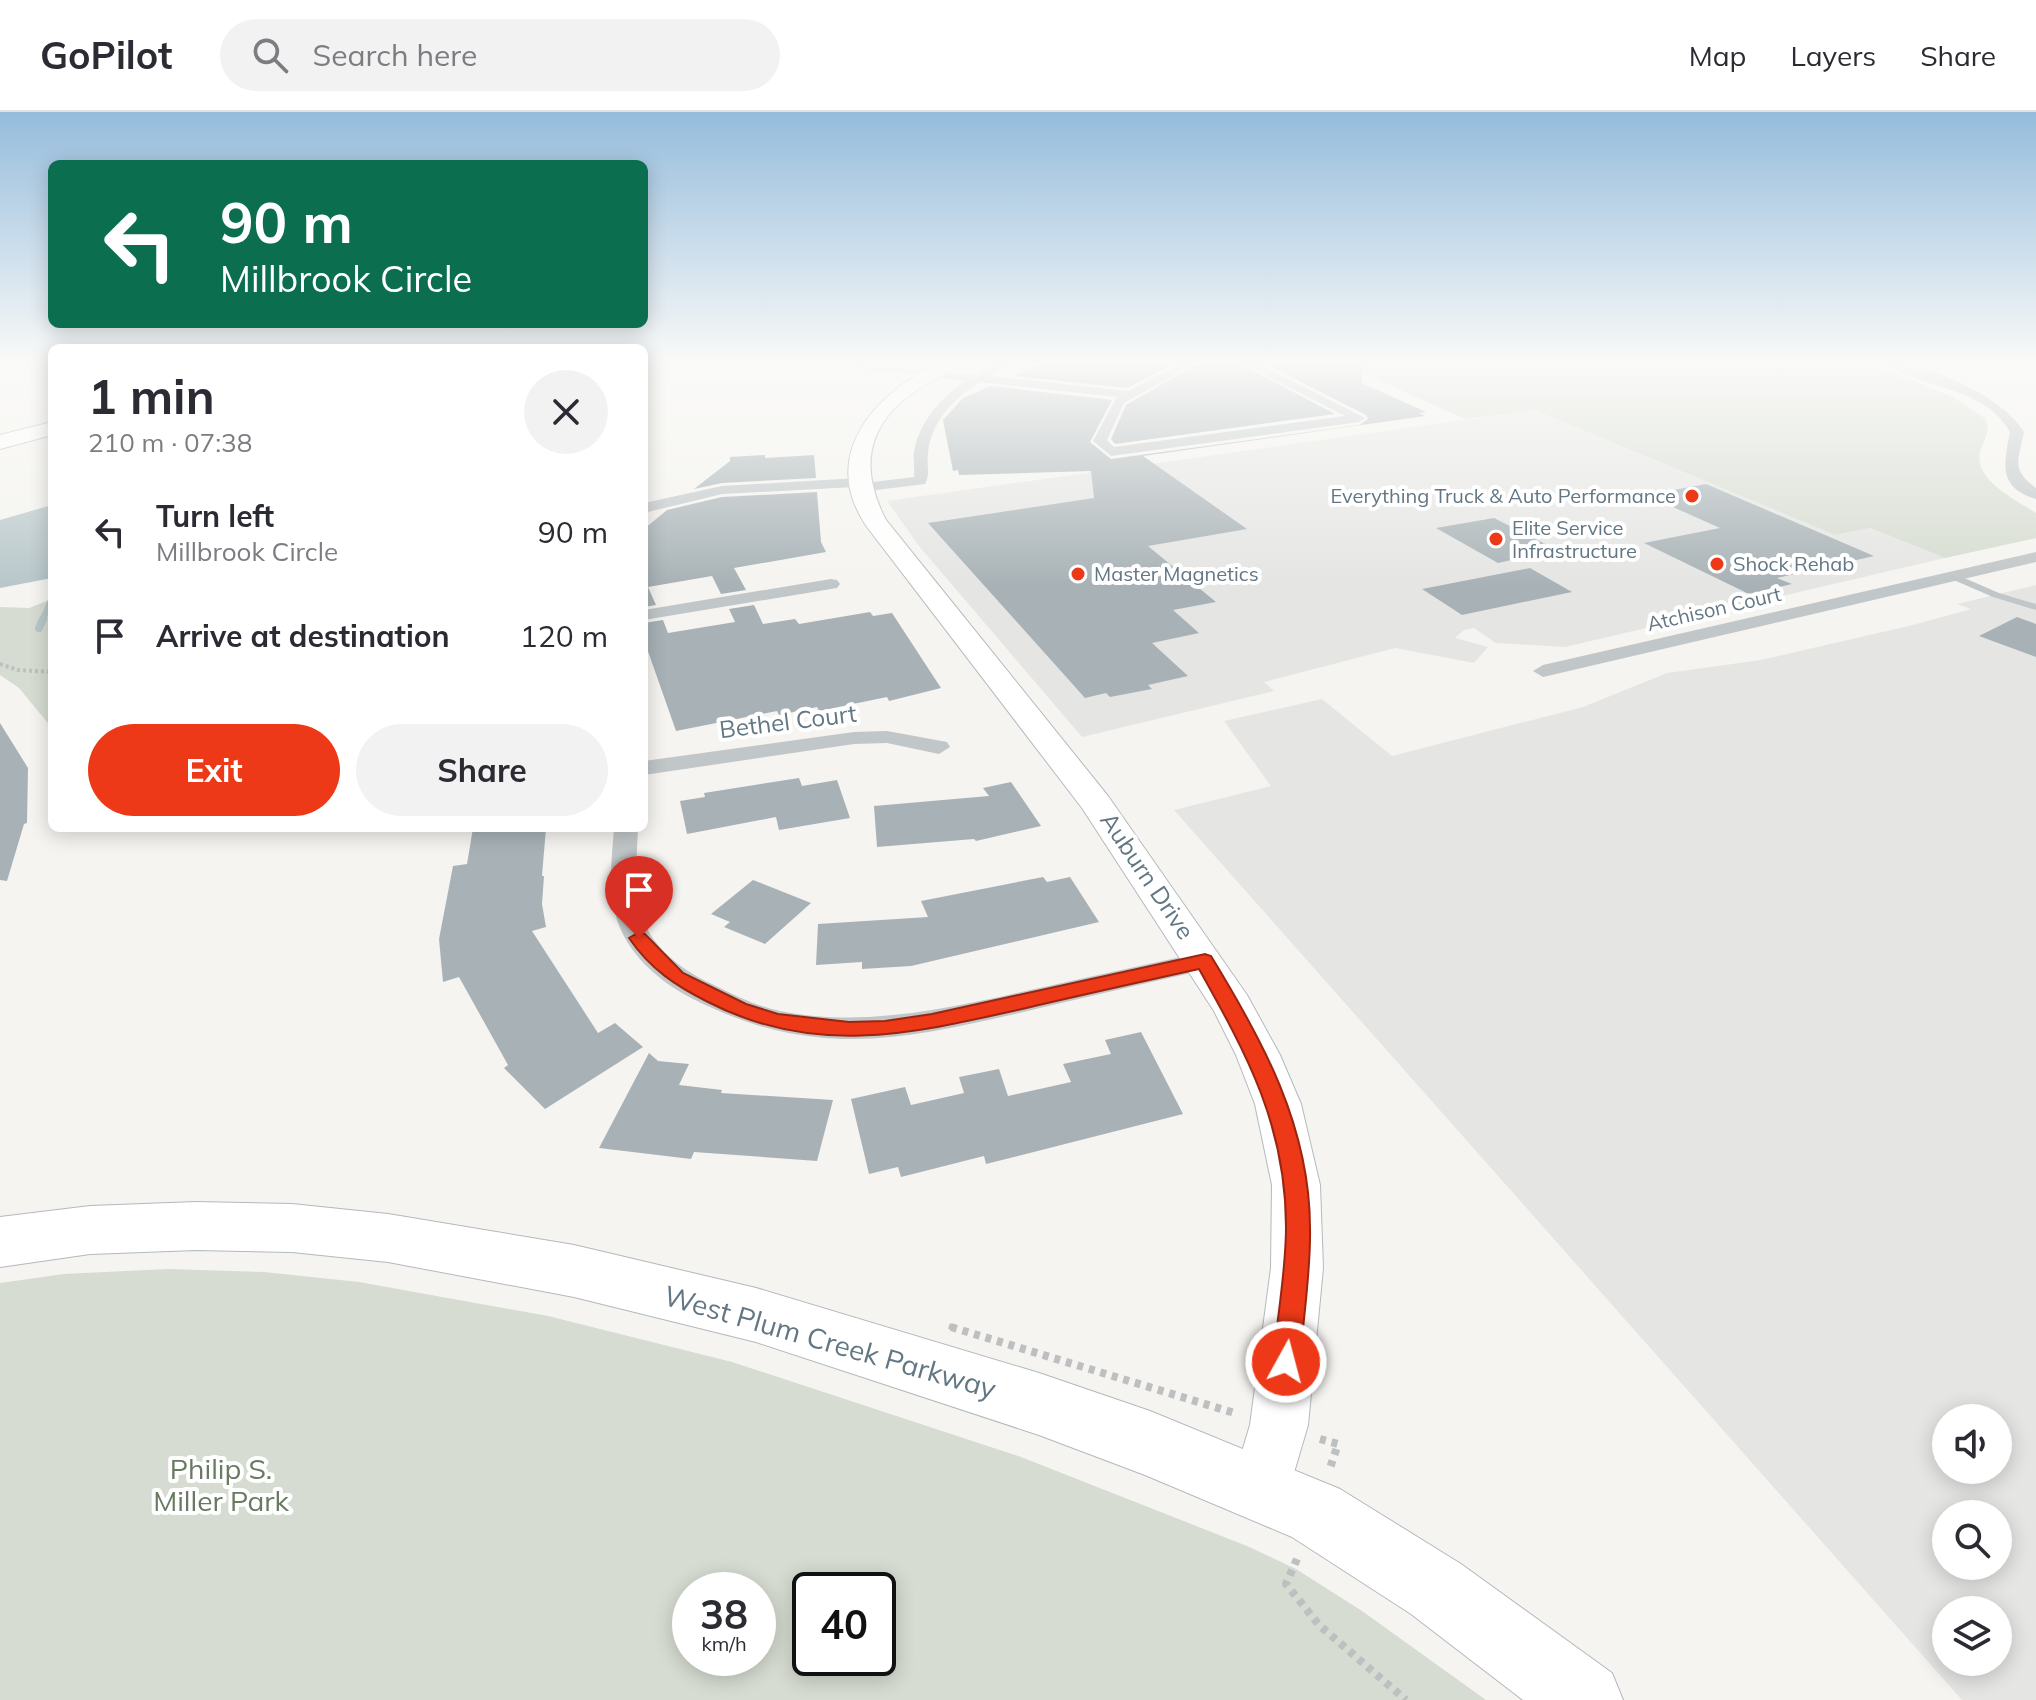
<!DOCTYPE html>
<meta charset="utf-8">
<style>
body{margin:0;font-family:Mulish,sans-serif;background:#f2f2f3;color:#2b2b33;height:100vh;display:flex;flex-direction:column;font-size:30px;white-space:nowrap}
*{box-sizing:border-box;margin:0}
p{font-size:26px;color:#7c7c81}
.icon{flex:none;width:44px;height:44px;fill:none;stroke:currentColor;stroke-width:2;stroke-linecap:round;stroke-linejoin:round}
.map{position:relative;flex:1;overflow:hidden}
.sheet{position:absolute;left:48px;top:232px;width:600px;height:488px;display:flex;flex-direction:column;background:#fff;border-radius:12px;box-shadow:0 4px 20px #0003}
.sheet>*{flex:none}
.guide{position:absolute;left:48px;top:48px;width:600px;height:168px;border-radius:12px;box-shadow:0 4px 20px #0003;background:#0b6e4f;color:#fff;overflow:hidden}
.tools{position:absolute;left:1932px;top:1292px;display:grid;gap:16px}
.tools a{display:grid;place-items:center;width:80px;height:80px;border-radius:50%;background:#fff;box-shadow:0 4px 20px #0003;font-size:40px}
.speed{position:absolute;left:672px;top:1460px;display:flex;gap:16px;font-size:40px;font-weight:700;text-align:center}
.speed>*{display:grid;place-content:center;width:104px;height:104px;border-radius:50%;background:#fff;box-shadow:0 4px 20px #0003;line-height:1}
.speed small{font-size:20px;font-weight:400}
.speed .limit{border:4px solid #111;border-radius:12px;background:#fff;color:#111}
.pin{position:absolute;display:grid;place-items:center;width:68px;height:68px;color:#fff;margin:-82px -34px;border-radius:50% 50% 50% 0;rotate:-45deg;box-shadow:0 0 8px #0007}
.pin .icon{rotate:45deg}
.me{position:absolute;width:88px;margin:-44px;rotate:7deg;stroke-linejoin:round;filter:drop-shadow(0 0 6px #0008)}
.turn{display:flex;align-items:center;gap:28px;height:168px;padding:0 40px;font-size:36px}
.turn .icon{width:104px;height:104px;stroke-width:2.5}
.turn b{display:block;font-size:56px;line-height:68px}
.round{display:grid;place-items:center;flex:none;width:84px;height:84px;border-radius:42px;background:#f2f2f3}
.head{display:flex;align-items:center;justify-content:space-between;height:136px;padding:0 40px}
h1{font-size:48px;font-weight:700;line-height:60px}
.action{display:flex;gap:16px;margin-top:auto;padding:16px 40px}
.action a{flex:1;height:92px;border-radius:48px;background:#ed3918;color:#fff;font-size:32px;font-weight:700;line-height:92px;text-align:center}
.action a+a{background:#f2f2f3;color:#2b2b33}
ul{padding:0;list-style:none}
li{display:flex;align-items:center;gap:24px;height:104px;padding:0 40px}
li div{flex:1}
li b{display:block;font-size:30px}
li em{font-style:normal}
header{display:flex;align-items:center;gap:48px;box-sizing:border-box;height:112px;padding:0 40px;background:#fff;border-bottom:2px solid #e1e1e2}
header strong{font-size:38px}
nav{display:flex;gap:44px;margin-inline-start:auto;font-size:28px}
.search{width:560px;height:72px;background:#f2f2f3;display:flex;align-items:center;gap:20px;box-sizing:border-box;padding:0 28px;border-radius:44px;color:#7c7c81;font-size:30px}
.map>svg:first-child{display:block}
.built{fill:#e5e6e4;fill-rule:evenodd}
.green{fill:#d6dcd1;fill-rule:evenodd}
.water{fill:#b8c7ca}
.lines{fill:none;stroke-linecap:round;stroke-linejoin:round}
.stream-far1{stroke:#b8c7ca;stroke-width:6}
.stream{stroke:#b8c7ca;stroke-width:8}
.building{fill:#a8b2b6}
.secondary-casing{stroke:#b3babd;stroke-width:2}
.primary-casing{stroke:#b4b9bc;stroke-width:2}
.path-far2{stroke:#bdbfc1;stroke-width:4;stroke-dasharray:3 3;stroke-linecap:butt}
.path-far1{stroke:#bdbfc1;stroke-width:6;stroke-dasharray:5 5;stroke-linecap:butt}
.path{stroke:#bdbfc1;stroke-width:8;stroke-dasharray:6 6;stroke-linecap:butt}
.lane{fill:#c1c6c8;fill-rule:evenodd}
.street{fill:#c1c6c8;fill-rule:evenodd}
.secondary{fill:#fff;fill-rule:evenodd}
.primary{fill:#fff;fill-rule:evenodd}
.route{fill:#ed3918;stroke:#9a2510;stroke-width:2}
.poi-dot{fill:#ed3918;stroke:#fff;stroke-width:3}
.labels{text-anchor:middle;stroke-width:8;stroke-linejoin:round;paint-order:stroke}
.far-poi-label{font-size:20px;fill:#627783;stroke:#fff;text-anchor:start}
.far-street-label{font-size:20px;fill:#627783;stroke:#fff}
.street-label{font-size:24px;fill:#627783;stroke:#fff}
.near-street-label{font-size:28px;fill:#627783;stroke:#fff}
.near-park-label{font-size:28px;fill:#687a61;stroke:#fff}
</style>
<header>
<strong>GoPilot</strong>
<div class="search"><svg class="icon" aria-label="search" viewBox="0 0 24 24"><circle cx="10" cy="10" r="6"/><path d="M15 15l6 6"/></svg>Search here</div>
<nav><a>Map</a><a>Layers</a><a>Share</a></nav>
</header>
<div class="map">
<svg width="2036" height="1588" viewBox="0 0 2036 1588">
<rect width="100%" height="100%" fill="#f5f4f0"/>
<g class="built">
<polygon points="1535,298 1835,423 1870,416 1945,446 1565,535 1496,531 1474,516 1464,518 1455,526 1488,535 1474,551 1395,536 1264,570 1274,579 1082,625 919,434 887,389"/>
<path d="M2036,473V1588H1962L1174,698L1271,674L1224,609L1322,587L1392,644L1583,595L1667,561L1761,548L1913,513L1971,497L1957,492ZM1946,1306H1998V1358H1946ZM1946,1402H1998V1454H1946ZM1946,1498H1998V1550H1946Z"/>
</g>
<g class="green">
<path d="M1340,251H1870L1953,285L1986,307C1990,320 1985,326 1981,337C1970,367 2017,388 2036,401V426L1945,446L1870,416L1835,423L1535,298L1465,307Z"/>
<polygon points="52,487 52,616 19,576 0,563 0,495 29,496"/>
<path d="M168,1157L264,1160L359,1170L548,1204L732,1250L1021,1345L1247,1434L1296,1457L1362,1499L1486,1588H0V1171L64,1162ZM690,1478H758V1546H690ZM810,1478H878V1546H810Z"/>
</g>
<polygon class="water" points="52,393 52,466 0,476 0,408"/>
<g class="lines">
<polyline class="stream-far1" points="42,509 52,486"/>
<polyline class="stream" points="39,516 43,507"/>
</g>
<g class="building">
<polygon points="1043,251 1176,251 1127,276 1014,264"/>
<polygon points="1199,251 1239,251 1335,302 1115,332 1111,327 1126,293"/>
<polygon points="1263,251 1361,251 1362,271 1426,300 1419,301 1425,304 1143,344 1247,417 1148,434 1216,490 1173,498 1199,521 1152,531 1188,564 1148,573 1152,577 1110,585 1106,581 1085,586 928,411 1094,386 1091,359 959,363 958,358 953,359 943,308 963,286 991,274 1112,288 1090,330 1111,347 1359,313 1368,307 1366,303"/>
<polygon points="765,343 765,346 814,343 816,366 722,371 694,377 730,349 730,345"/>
<polygon points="1706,372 1874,444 1777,466 1792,472 1749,482 1644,431 1720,416 1646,383"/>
<polygon points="817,380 821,430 826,440 734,456 746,478 721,482 712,464 648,475 656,493 644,495 644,417 667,398 722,385"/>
<polygon points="1494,406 1557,438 1498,451 1436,416"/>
<polygon points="1530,456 1572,480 1462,503 1422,477"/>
<polygon points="754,493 763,512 795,507 799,512 870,500 873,504 892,501 941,576 889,589 887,585 819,599 817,595 779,603 777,599 676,619 644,528 644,511 663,508 668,521 735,510 729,497"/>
<polygon points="2017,505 2036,512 2036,545 1979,524"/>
<polygon points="0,611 28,656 27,711 24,712 7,769 0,768"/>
<polygon points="799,666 802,674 837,668 850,706 779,718 776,705 687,722 680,689 705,685 704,681"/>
<polygon points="1011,670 1041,714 976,729 974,727 877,735 874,694 989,684 983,676"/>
<polygon points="473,716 546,716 542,764 544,764 542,792 546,815 532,819 598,921 615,911 643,935 545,997 504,956 508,953 459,865 443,870 439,827 453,754 467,752"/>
<polygon points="1043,765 1047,770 1070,765 1099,810 911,854 862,857 862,850 816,853 818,812 928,805 921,789"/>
<polygon points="753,768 811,791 765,832 724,815 730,810 711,802"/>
<polygon points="1141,920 1183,1002 986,1052 984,1044 901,1065 898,1055 869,1062 851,987 905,975 911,993 964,981 959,965 999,957 1008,984 1071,970 1063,952 1111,942 1105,928"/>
<polygon points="649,941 658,949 689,952 679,973 722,978 721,981 833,988 817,1049 694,1040 691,1047 599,1036"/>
</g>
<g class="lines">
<g class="secondary-casing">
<path id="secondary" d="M938,251H959C949,262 930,269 917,278C866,312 859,356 886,408L1108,684L1247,883L1280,943L1301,992L1320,1073L1323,1156L1308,1313L1283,1398L1261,1406L1239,1398L1231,1376L1250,1313L1271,1156L1272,1073L1255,992L1236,943L1214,899L1082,696L867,415C818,343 874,283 938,251Z"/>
</g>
<g class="primary-casing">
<g id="primary">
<polygon points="52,310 52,323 0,337 0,323"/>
<polygon points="196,1090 292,1092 388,1102 574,1133 756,1176 1039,1261 1150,1299 1340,1377 1461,1452 1612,1561 1623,1588 1523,1588 1411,1502 1292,1425 1145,1363 1039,1323 756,1230 574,1185 388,1150 292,1140 196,1138 90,1142 0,1155 0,1105 90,1094"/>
</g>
</g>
<polyline class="path-far2" points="0,552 18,558 52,560"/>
<polyline class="path-far1" points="949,1214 958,1217"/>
<g class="path">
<polyline points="951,1215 1238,1302"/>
<polyline points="1320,1327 1338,1332 1329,1359"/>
<polyline points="1297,1447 1286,1472 1319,1513 1406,1588"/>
</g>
<g class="lane">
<polygon points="842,251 929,259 932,261 929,263 859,257"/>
<polygon points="1949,462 1955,462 1999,481 2036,492 2036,498 1993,485 1949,466"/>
</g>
<g class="street">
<path d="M999,251H1014L990,264L1128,279L1182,251H1196L1124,291L1107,328L1114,335L1345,304L1242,251H1257L1365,306L1359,310L1111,344L1093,329L1117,285L980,270C955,286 931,309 928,341C926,352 931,361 925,372L860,380L855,379L854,375L722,382L644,401V391L722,374L858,366L865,371L914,365C915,357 913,348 914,340C919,309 942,285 966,269L929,264L923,261L925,259L976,263Z"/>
<path d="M1884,251C1926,250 2003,284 2024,320C2019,347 2010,358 2036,376V387C1997,375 2004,351 2010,320C1985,274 1920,277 1884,251Z"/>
<polygon points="2036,440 2036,450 1543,565 1533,559 1543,553"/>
<polygon points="831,467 837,468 840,472 837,476 644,508 644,498"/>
<polygon points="887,619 947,630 950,635 939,642 887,631 854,632 644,663 644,649 854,620"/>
<path d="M614,716H638C637,748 632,782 645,812C657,840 686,860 712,872C734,883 756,894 780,899C868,917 958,894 1044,875C1098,863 1151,851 1205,840L1215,842L1219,849L1215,856L1205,858C1142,872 1078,887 1015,902C951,916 883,933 816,925C773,921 734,907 695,888C659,870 625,841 615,801C608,774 612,744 614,716Z"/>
</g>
<use href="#secondary" class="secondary"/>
<use href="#primary" class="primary"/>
</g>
<linearGradient id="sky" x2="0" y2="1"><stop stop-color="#95bcdc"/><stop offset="0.53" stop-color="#fafaf8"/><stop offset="1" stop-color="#fafaf8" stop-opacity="0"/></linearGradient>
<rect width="2036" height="473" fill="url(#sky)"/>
<path class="route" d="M639,820L645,822L683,861L746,892L778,902L849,910L885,909L932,902L1205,842L1211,844C1263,929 1310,1015 1310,1116C1311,1160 1303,1206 1300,1250L1296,1259L1286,1263L1277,1259L1273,1250C1277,1206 1286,1160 1286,1115C1286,1013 1247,943 1199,857C1140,870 1081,883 1022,897C911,922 815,945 708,890C676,874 650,857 629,826Z"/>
<g class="poi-dot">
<circle cx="1692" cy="384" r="8"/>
<circle cx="1496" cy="427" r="8"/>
<circle cx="1717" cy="452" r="8"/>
<circle cx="1078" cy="462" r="8"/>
</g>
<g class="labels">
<g class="far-poi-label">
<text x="1676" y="391" text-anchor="end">Everything Truck &amp; Auto Performance</text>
<text x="1512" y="423">Elite Service<tspan x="1512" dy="23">Infrastructure</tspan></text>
<text x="1733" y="459">Shock Rehab</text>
<text x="1094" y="469">Master Magnetics</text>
</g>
<g class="far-street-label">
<text transform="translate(1714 497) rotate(-13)" y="7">Atchison Court</text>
</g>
<g class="street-label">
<text transform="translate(788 610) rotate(-7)" y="8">Bethel Court</text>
<text transform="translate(1147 764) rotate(56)" y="8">Auburn Drive</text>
</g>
<g class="near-street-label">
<text transform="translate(830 1230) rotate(16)" y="10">West Plum Creek Parkway</text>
</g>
<g class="near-park-label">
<text x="221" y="1367">Philip S.<tspan x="221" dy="32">Miller Park</tspan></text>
</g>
</g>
</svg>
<div class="tools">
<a><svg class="icon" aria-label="sound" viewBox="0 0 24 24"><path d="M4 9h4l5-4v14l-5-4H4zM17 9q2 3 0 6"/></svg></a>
<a><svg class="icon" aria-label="search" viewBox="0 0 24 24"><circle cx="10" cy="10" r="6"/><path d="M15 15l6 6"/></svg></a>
<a><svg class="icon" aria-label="layers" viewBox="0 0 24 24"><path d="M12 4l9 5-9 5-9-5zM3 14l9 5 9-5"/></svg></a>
</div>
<div class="speed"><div>38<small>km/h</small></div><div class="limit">40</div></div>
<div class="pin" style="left:639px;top:826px;background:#d93025"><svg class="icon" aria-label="arrive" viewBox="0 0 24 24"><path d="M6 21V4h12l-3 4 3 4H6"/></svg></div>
<svg class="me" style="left:1286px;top:1250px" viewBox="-20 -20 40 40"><circle r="17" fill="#ed3918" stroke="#fff" stroke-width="3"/><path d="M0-11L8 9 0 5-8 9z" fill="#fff"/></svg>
<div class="guide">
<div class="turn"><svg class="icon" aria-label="left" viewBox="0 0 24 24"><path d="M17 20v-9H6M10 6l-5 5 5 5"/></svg><div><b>90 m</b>Millbrook Circle</div></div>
</div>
<section class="sheet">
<div class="head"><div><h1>1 min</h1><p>210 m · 07:38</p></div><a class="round"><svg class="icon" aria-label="close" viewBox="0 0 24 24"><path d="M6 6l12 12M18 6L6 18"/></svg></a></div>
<ul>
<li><svg class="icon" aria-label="left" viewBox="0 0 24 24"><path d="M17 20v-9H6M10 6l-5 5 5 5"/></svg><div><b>Turn left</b><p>Millbrook Circle</p></div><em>90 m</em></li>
<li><svg class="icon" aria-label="arrive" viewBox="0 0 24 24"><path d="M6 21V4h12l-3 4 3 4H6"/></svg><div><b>Arrive at destination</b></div><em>120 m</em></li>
</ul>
<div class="action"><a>Exit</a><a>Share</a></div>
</section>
</div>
